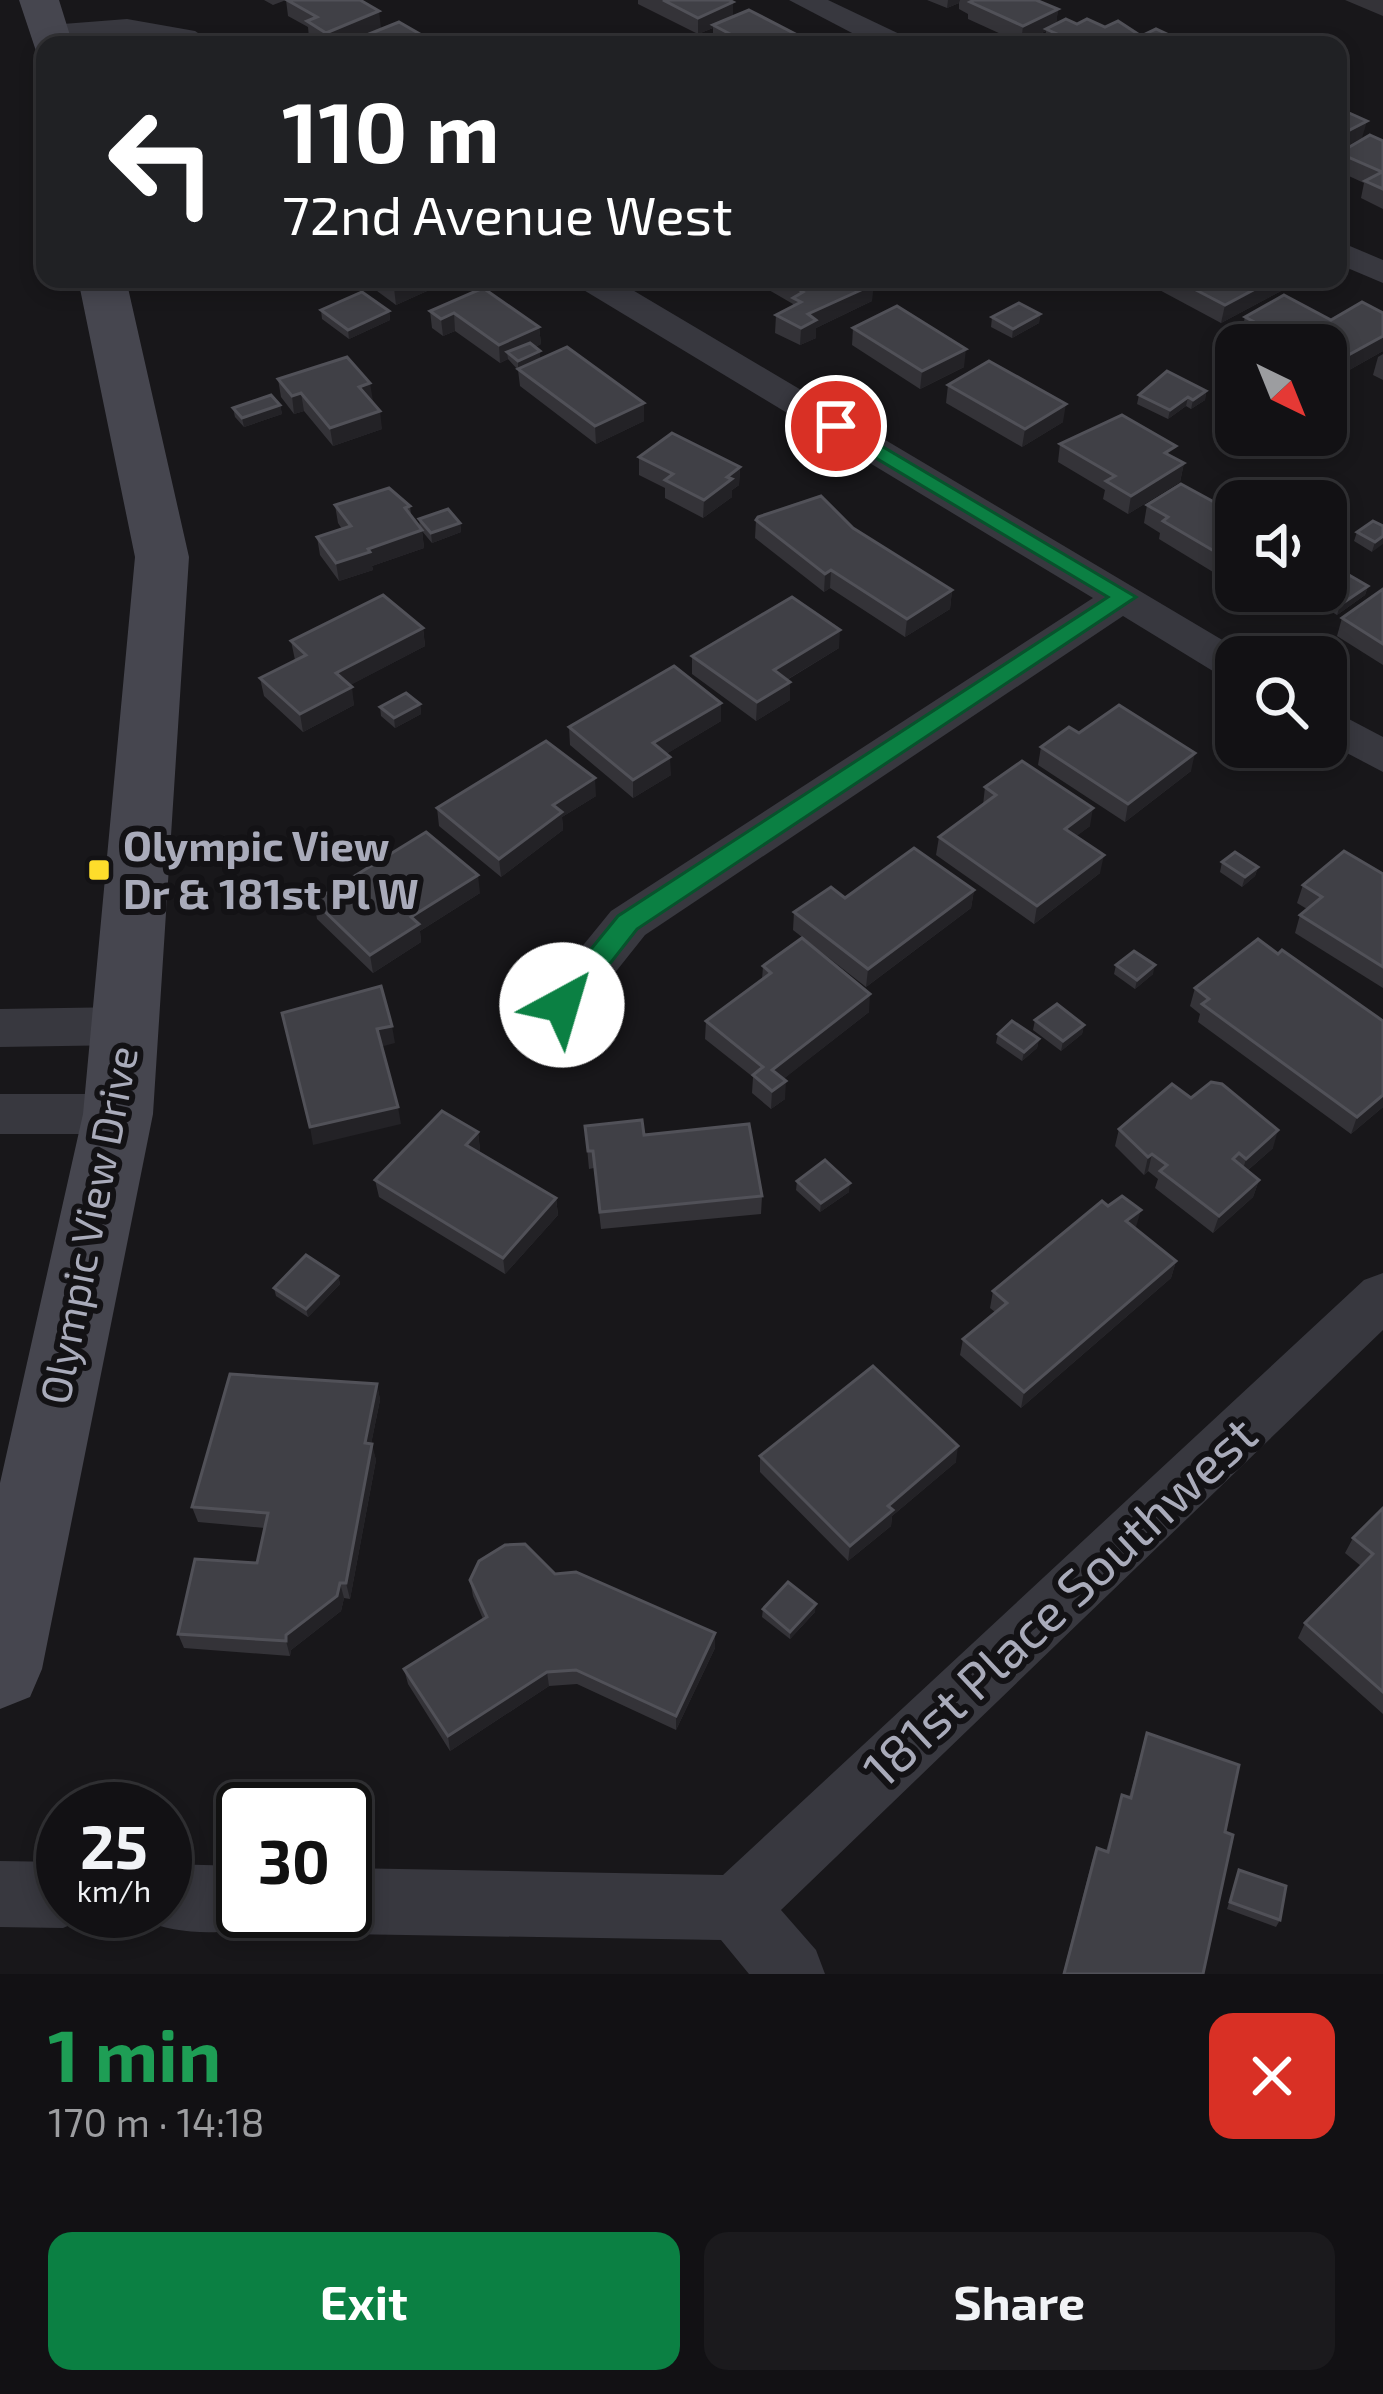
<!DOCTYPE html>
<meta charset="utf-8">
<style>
body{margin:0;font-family:"Exo 2",sans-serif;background:#1b1a1d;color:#f1f3f6;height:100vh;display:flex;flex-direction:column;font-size:45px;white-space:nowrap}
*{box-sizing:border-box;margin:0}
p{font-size:39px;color:#9c9da0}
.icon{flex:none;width:66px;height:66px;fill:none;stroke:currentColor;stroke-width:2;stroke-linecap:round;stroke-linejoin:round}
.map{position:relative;height:1974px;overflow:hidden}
.drawer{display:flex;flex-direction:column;background:#121114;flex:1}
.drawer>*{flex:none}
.top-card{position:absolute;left:36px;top:36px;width:1311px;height:252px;border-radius:24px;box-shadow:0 6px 18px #0003,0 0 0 3px #313134;background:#202124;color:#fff;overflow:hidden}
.needle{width:78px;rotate:137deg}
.buttons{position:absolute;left:1215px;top:324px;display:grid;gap:24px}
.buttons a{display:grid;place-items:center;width:132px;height:132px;border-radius:24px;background:#121114;box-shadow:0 6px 18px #0003,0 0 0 3px #313134;font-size:60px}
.speed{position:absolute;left:36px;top:1782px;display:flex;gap:24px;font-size:60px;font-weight:700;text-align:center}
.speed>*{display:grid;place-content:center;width:156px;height:156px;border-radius:50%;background:#121114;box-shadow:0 6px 18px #0003,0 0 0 3px #313134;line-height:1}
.speed small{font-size:30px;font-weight:400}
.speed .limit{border:6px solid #111;border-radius:18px;background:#fff;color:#111}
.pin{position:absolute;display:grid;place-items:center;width:102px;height:102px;color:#fff;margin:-51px;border:6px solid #fff;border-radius:50%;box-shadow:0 3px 12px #0007}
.me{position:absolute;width:132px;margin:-66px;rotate:39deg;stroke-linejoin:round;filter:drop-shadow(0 0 9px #0008)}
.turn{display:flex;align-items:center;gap:42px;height:252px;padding:0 48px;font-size:54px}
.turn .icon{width:156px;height:156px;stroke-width:2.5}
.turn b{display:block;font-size:84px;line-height:102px}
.round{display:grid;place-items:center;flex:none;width:126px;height:126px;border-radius:24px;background:#1b1a1d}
.headline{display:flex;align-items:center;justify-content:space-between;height:204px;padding:0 48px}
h1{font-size:72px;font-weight:700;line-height:90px;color:#1e9e55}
.cta{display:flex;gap:24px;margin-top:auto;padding:24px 48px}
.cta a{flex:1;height:138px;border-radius:24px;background:#0b8043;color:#fff;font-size:48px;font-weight:700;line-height:138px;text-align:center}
.cta a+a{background:#1b1a1d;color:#f1f3f6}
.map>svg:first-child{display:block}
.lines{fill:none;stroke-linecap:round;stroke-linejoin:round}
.street{fill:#38383f;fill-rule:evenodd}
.secondary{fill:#46464f;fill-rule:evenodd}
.wall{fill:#343338}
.shaded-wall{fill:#232226}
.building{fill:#404046;stroke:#515158;stroke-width:3}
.route{fill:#0b8043;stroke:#07532c;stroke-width:3}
.poi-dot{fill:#fedd2b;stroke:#131215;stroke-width:4.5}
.labels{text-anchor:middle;stroke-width:12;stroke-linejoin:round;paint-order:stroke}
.poi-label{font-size:42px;font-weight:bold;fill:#a9abba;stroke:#131215;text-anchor:start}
.street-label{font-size:42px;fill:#a9abba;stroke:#131215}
.near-street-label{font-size:51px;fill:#a9abba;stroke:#131215}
</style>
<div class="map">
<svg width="1383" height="1974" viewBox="0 0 1383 1974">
<rect width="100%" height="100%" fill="#18171a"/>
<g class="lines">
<g class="street">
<polygon points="789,0 828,0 910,39 914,45 875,45"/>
<polygon points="127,19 195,31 216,45 127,37 50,43 35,34 50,25"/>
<polygon points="1338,241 1383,260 1383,283 1338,264"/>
<polygon points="572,279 614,279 1251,657 1236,657 1236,680 1221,676 1123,616 645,935 579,1018 562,1023 545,1018 538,1005 545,992 611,911 1093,598 577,286"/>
<polygon points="1326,707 1383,737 1383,772 1326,742"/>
<polygon points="126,1007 143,1013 150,1026 143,1039 126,1045 0,1047 0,1009"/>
<polygon points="0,1094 118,1094 136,1100 143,1114 136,1128 118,1134 0,1134"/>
<polygon points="1383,1273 1383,1330 781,1910 816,1950 825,1974 749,1974 721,1940 345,1934 322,1924 316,1911 345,1911 345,1868 723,1875 1364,1280"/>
<polygon points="0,1861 63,1862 63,1911 89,1911 86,1918 63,1928 0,1927"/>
<path d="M165,1864L243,1866V1911H271L266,1922C229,1937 179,1935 142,1920L138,1911H165Z"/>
</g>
<g class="secondary">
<polygon points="19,0 59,0 73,45 45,45 45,56 37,54"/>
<polygon points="78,279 126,279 189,557 153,1114 42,1669 30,1697 0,1709 0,1483 83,1114 135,557"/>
</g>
</g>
<g class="wall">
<polygon points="264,0 360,0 381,28 339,45 321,45 309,38 308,27 288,16 286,0 273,5"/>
<polygon points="638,0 729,0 733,17 811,42 811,45 719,45 713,42 713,28 698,34 638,4"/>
<polygon points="927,0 1036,0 1058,9 1056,24 1097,24 1167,45 1044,45 1046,31 1021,43 968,19 968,14 959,9 959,3 947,8"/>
<polygon points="1345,0 1383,0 1383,16"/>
<polygon points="1383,141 1383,209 1361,198 1364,183 1338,171 1339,153"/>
<polygon points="368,279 446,279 447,282 396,305 369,285"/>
<polygon points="750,279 866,279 872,301 816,328 816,338 800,345 775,333 776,315 792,307 793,304"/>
<polygon points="894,279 920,279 907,286"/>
<polygon points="1139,279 1284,279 1281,291 1221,323"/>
<polygon points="483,288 539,327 541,344 535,347 540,351 540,359 644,421 596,444 520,386 518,370 508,359 500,363 455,331 443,336 432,328 430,311"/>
<polygon points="321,310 389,311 390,320 349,339 322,319"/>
<polygon points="1383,313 1383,351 1328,382 1326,381 1326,345 1261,345 1241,334 1245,317 1331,320"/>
<polygon points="1040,314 1039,323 1012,338 991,327 992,317"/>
<polygon points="853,328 964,367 920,389 852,345"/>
<polygon points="1383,354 1383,380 1373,375 1378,357"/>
<polygon points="278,379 373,401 382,429 333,446 304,411 294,414 281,397"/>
<polygon points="948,385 1063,422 1022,447 946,403"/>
<polygon points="1206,391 1205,400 1191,409 1186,406 1168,419 1137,404 1139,395"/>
<polygon points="280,405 282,414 244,427 235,417 233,408"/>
<polygon points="1060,444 1174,458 1184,463 1180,482 1128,514 1103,499 1105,490 1058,462"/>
<polygon points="639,457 740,467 739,485 732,490 732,497 703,518 665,498 665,488 639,475"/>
<polygon points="335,505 410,506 411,515 420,527 419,519 460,523 461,532 432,543 422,531 424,548 372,566 373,570 339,581 320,555 317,537 342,529 338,523"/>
<polygon points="1147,505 1236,514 1236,580 1231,583 1159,539 1160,533 1144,523"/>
<polygon points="756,520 853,528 952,590 950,609 905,637 830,588 824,592 755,538"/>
<polygon points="1383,526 1372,552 1354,541 1357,532"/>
<polygon points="1368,586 1365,595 1337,615 1319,604 1321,594"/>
<polygon points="1383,589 1383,665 1337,636 1342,618"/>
<polygon points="423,628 425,646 350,685 354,705 303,732 264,696 260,678 295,660 291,641"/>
<polygon points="839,648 787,680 790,682 790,700 756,721 692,674 692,656"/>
<polygon points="420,704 421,714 395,728 381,716 380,707"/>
<polygon points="721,721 666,754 671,775 633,798 570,745 569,727"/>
<polygon points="1079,733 1191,771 1125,822 1038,765 1041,747"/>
<polygon points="985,787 1090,826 1076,836 1100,873 1034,924 936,855 939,837 983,805"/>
<polygon points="596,796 562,817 563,830 501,877 439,826 437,808"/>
<polygon points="1222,862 1258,867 1255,876 1242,887 1220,872"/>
<polygon points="1383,874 1383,988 1295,933 1300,915 1307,909 1297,903 1303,885"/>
<polygon points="974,890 971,908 866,987 793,930 794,912 845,898"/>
<polygon points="480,893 420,931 421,942 373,973 317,919 314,901"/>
<polygon points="1116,965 1153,974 1135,989 1114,974"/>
<polygon points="763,966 869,1012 783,1079 785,1099 771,1109 752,1093 753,1077 705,1039 706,1021 762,980"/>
<polygon points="1195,988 1383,1021 1383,1107 1351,1134 1198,1022 1200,1014 1190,1006"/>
<polygon points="1035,1020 1084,1025 1082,1034 1061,1051 1033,1030"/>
<polygon points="998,1034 1039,1039 1037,1048 1022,1061 996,1043"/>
<polygon points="1191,1098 1273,1148 1247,1171 1259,1180 1253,1197 1213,1233 1155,1188 1158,1179 1148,1171 1144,1175 1115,1146 1119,1129"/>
<polygon points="585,1126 762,1196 761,1214 601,1229 594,1168 589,1169"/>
<polygon points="478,1132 480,1150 478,1152 556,1198 558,1215 505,1274 379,1197 375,1180"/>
<polygon points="797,1181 849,1192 820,1212 796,1190"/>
<polygon points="1136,1227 1135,1228 1176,1261 1171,1278 1021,1408 960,1355 963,1339 995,1312 990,1308 993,1291"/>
<polygon points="338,1276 340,1284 308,1317 276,1296 274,1288"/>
<polygon points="377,1384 380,1400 371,1444 376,1460 350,1599 344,1598 341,1611 291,1650 290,1656 184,1648 178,1634 257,1563 265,1528 198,1522 192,1507"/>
<polygon points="760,1456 956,1462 892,1516 891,1526 848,1561 760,1472"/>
<polygon points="1383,1508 1383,1714 1298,1638 1305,1623 1361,1566 1345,1553 1353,1538"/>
<polygon points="555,1574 715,1633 715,1648 676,1730 577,1684 549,1686 450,1751 408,1684 404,1669 483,1619 473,1596 470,1580"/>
<polygon points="763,1609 815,1612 790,1639 762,1617"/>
<polygon points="1147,1733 1225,1832 1203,1974 1063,1974 1092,1861 1097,1848 1106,1851 1122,1795 1129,1797"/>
<polygon points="1239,1870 1280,1920 1276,1927 1227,1909"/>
</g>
<g class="shaded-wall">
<polygon points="948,0 960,0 959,3 947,8"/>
<polygon points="733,2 733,19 713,25 713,28 698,34 698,18"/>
<polygon points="1058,9 1056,26 1021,43 1023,26"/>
<polygon points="379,11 381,28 339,45 328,45 326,33"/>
<polygon points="1169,35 1167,45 1149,45"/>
<polygon points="1367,121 1362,138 1338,151 1338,136"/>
<polygon points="413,279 446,279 447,282 396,305 394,288"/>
<polygon points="907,279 920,279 907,286"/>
<polygon points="1274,279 1284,279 1281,291 1221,323 1225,305"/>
<polygon points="874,284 872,301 816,328 816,338 800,345 801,328 808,314"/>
<polygon points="389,311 390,320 349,339 348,330"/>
<polygon points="454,313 455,331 443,336 441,319"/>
<polygon points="1040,314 1039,323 1012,338 1013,329"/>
<polygon points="539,327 541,344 513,357 507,352 508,359 500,363 499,345"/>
<polygon points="1383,336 1383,351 1328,382 1332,364"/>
<polygon points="966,349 964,367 920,389 922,371"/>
<polygon points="540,351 540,360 518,370 518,361"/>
<polygon points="370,383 373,401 361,405 359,387"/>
<polygon points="1206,391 1205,400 1191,409 1193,400"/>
<polygon points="301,393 304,411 294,414 292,396"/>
<polygon points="1188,397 1186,406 1168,419 1170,410"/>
<polygon points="644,403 644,421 596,444 595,426"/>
<polygon points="1066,404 1063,422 1022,447 1025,429"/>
<polygon points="280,405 282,414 244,427 242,418"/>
<polygon points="380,411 382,429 333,446 330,428"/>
<polygon points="1184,463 1180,482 1128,514 1131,496"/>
<polygon points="740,467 739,485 732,490 732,497 703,518 704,500"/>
<polygon points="460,523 461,532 432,543 431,533"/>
<polygon points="422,530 424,548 372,566 373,570 339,581 336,563 368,549"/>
<polygon points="1383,536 1383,544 1372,552 1375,542"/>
<polygon points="831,570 830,588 824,592 825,574"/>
<polygon points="1368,586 1365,595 1337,615 1340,605"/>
<polygon points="952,590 950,609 905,637 907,619"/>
<polygon points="423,628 425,646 339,691 336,673"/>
<polygon points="840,630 839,648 773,688 774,670"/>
<polygon points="790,682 790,700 756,721 757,702"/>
<polygon points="352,687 354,705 303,732 300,714"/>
<polygon points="721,703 721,721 653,762 653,743"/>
<polygon points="420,704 421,714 395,728 394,718"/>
<polygon points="1195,753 1191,771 1125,822 1128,804"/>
<polygon points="670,757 671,775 633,798 633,780"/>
<polygon points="595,778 596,796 562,817 563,830 501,877 499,859 553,805"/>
<polygon points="1093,808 1090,826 1062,847 1065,829"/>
<polygon points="1104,855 1100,873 1034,924 1037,906"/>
<polygon points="1258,867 1255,876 1242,887 1245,877"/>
<polygon points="478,875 480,893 420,931 421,942 373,973 370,955 411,917"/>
<polygon points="974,890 971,908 866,987 868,969"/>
<polygon points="1155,965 1153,974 1135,989 1137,980"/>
<polygon points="870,994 869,1012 772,1088 772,1070"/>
<polygon points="1084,1025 1082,1034 1061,1051 1063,1041"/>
<polygon points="392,1026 395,1043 380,1047 377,1029"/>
<polygon points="1039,1039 1037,1048 1022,1061 1024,1052"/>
<polygon points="786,1081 785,1099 771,1109 772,1091"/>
<polygon points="1383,1095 1383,1107 1351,1134 1357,1117"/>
<polygon points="398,1107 401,1124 313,1145 310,1127"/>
<polygon points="1278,1130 1273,1148 1241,1176 1246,1159"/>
<polygon points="478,1132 480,1150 468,1163 466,1145"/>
<polygon points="1152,1154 1148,1171 1144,1175 1148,1157"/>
<polygon points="1259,1180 1253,1197 1213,1233 1219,1216"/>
<polygon points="850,1183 849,1192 820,1212 821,1203"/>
<polygon points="556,1198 558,1215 505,1274 503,1258"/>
<polygon points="1141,1210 1136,1227 1122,1238 1126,1221"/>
<polygon points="1176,1261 1171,1278 1021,1408 1024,1392"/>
<polygon points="338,1276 340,1284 308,1317 306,1309"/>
<polygon points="377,1384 380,1400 368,1459 365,1443"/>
<polygon points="372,1444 376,1460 350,1599 346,1583"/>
<polygon points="958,1446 956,1462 892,1516 891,1526 848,1561 850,1546 888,1506"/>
<polygon points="340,1583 344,1598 341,1611 291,1650 290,1656 286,1641 286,1635"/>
<polygon points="816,1604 815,1612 790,1639 790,1632"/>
<polygon points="715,1633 715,1648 676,1730 676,1716"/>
<polygon points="547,1672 549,1686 450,1751 448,1736"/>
</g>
<g class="building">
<polygon points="287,0 360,0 379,11 326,33 307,21 317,17"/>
<polygon points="663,0 729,0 733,2 698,18"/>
<polygon points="974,0 1036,0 1058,9 1023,26 970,2"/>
<polygon points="749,10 811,42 804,45 751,45 713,25"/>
<polygon points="1066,19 1077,24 1087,19 1105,27 1118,21 1141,36 1156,29 1169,35 1149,45 1070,45 1051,36 1057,34 1046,29"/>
<polygon points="399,22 439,45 371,45 359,38"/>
<polygon points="528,36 539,43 533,45 520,45 514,42"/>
<polygon points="1338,108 1367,121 1338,136"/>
<polygon points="1370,135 1383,141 1383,189 1365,181 1382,172 1339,153"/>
<polygon points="382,279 413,279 394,288"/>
<polygon points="781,279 866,279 874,284 808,314 816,320 801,328 776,315 801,302 793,298 803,292"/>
<polygon points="1175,279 1274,279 1225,305"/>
<polygon points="483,288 539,327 499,345 454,313 441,319 430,311"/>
<polygon points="362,292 389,311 348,330 321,310"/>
<polygon points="1284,295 1331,320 1362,302 1383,313 1383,336 1332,364 1326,360 1326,345 1297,345 1245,317"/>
<polygon points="1019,303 1040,314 1013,329 992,317"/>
<polygon points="897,306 966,349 922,371 853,328"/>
<polygon points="530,343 540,351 518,361 507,352"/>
<polygon points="567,347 644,403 595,426 518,369"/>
<polygon points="347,357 370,383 359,387 380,411 330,428 301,393 292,396 278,379"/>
<polygon points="989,361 1066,404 1025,429 948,385"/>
<polygon points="1167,371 1206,391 1193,400 1188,397 1170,410 1139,395"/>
<polygon points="271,395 280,405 242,418 233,408"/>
<polygon points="1122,415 1176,446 1165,453 1184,463 1131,496 1106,481 1115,476 1060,444"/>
<polygon points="672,433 740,467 727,477 732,479 704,500 665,480 673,474 639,457"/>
<polygon points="1181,484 1236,514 1236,564 1163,521 1168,517 1147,505"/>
<polygon points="389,488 410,506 405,508 422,530 368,549 370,552 336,563 317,537 351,526 335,505"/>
<polygon points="821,496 853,528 952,590 907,619 831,570 825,574 756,520 758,517"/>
<polygon points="448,509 460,523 431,533 419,519"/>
<polygon points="1373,521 1383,526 1383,536 1375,542 1357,532"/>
<polygon points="1349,575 1368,586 1340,605 1321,594"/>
<polygon points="1383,589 1383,644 1342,618"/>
<polygon points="383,595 423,628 336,673 352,687 300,714 260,678 306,655 291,641"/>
<polygon points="792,597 840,630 774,670 790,682 757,702 692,656"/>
<polygon points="674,666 721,703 653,743 670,757 633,780 569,727"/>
<polygon points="406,693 420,704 394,718 380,707"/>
<polygon points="1119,705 1195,753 1128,804 1041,747 1069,727 1079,733"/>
<polygon points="546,741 595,778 553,805 562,812 499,859 437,808"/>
<polygon points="1022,761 1093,808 1065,829 1104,855 1037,906 939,837 996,795 985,787"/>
<polygon points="426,832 478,875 411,917 419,924 370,955 314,901"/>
<polygon points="914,848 974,890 868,969 794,912 831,887 845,898"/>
<polygon points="1344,851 1383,874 1383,967 1300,915 1322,897 1303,885"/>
<polygon points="1235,852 1258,867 1245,877 1222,862"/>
<polygon points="802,938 870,994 772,1070 786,1081 772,1091 753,1075 763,1067 706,1021 771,973 763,966"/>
<polygon points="1258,939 1278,954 1282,950 1383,1021 1383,1095 1357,1117 1202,1004 1209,999 1195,988"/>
<polygon points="1134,951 1155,965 1137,980 1116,965"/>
<polygon points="381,986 392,1026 377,1029 398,1107 310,1127 282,1013"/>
<polygon points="1057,1004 1084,1025 1063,1041 1035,1020"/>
<polygon points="1012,1021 1039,1039 1024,1052 998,1034"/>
<polygon points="1211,1082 1222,1084 1278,1130 1246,1159 1239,1153 1233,1159 1259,1180 1219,1216 1160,1171 1167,1165 1152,1154 1148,1157 1119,1129 1172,1084 1191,1098"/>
<polygon points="442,1111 478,1132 466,1145 556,1198 503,1258 375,1180"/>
<polygon points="642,1120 644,1135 749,1124 762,1196 600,1212 593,1151 588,1151 585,1126"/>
<polygon points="825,1160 850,1183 821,1203 797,1181"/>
<polygon points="1122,1196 1141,1210 1126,1221 1176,1261 1024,1392 963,1339 1007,1303 993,1291 1102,1201 1108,1206"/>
<polygon points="306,1255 338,1276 306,1309 274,1288"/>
<polygon points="873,1366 958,1446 888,1506 893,1510 850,1546 760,1456"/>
<polygon points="230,1374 377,1384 365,1443 372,1444 346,1583 340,1583 337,1596 286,1635 286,1641 178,1634 195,1559 257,1563 268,1513 192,1507"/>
<polygon points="1383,1508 1383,1692 1305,1623 1373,1554 1353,1538"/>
<polygon points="525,1544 555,1574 576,1572 715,1633 676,1716 576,1670 547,1672 448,1736 404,1669 487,1617 470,1580 479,1561 505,1545"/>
<polygon points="788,1582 816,1604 790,1632 763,1609"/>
<polygon points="1147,1733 1239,1765 1225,1832 1233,1835 1203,1974 1064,1974 1097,1848 1108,1852 1122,1795 1131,1798"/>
<polygon points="1239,1870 1286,1886 1280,1920 1230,1902"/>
</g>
<polygon class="route" points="836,419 1136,597 637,929 572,1012 552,1012 548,1005 552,997 618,916 1108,597 829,430 826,426"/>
<rect class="poi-dot" x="87" y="858" width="24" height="24" rx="6"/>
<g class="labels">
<g class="poi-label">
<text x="123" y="861">Olympic View<tspan x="123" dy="48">Dr &amp; 181st Pl W</tspan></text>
</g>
<g class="street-label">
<text transform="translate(89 1225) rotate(-79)" y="15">Olympic View Drive</text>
</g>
<g class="near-street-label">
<text transform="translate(1060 1602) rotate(-43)" y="18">181st Place Southwest</text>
</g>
</g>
</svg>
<div class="buttons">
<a><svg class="needle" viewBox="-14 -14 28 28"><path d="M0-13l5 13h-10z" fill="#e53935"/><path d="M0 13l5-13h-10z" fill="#9c9da0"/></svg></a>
<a><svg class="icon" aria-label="sound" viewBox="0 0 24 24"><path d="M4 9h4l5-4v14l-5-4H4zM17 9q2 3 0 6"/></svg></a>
<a><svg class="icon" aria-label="search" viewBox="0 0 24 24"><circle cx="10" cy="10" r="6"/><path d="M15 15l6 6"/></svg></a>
</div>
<div class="speed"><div>25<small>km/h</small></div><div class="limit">30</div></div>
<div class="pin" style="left:836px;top:426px;background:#d93025"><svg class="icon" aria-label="arrive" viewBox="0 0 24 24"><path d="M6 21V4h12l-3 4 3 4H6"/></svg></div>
<svg class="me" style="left:562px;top:1005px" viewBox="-20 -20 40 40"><circle r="19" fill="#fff"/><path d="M0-13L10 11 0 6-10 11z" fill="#0b8043"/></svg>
<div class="top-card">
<div class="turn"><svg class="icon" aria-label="left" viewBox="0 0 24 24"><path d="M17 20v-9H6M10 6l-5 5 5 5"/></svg><div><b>110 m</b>72nd Avenue West</div></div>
</div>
</div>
<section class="drawer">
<div class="headline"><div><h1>1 min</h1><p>170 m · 14:18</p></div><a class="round" style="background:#d93025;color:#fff"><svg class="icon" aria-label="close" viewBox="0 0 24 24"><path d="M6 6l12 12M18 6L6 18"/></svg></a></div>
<div class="cta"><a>Exit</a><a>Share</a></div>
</section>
